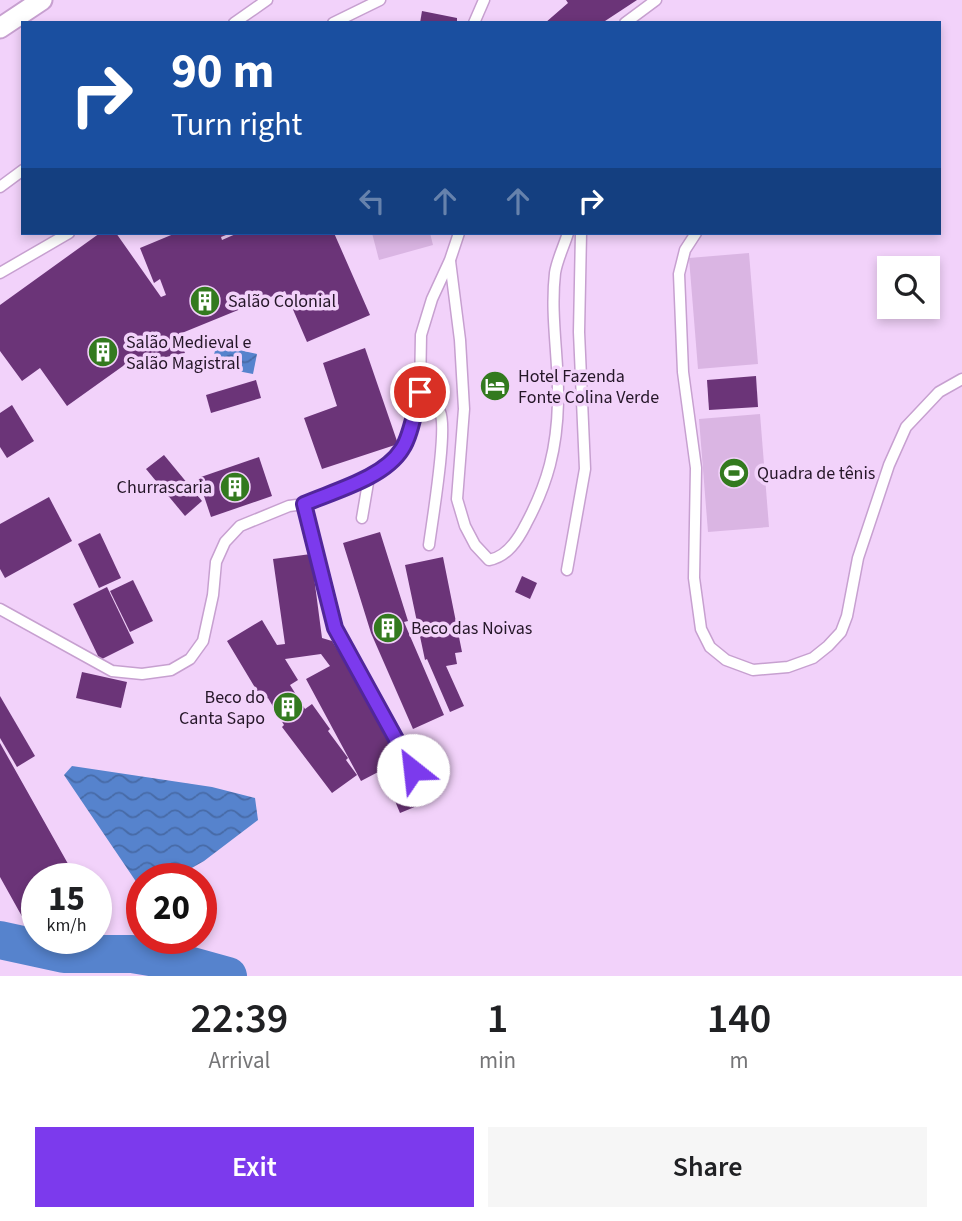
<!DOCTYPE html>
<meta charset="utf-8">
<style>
body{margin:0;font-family:"Source Sans 3",sans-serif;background:#f6f6f6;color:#202124;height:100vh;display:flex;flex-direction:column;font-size:26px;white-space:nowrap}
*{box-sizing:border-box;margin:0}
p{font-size:23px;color:#757577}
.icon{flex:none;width:38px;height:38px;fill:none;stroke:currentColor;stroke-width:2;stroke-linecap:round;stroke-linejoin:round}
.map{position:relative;height:976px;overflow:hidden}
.drawer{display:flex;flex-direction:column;background:#fff;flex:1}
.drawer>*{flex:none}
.hud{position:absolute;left:21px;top:21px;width:920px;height:214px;border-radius:0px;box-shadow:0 4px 10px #0003;background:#1a4fa0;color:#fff;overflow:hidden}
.tools{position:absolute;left:877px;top:256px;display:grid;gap:14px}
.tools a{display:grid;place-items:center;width:63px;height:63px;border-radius:0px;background:#fff;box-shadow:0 4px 10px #0003;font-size:35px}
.speed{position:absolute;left:21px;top:863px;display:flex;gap:14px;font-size:35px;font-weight:700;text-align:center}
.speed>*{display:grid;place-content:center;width:91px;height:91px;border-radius:50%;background:#fff;box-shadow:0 4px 10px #0003;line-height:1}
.speed small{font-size:18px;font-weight:400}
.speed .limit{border:10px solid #d22;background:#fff;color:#111}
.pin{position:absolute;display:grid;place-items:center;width:60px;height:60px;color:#fff;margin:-30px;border:4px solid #fff;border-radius:50%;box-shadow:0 2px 7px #0007}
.me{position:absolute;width:77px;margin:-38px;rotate:331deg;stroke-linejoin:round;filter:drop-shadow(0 0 5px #0008)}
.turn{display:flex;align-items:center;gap:24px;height:147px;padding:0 35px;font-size:32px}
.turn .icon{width:91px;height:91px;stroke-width:2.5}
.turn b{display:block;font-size:49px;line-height:60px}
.lanes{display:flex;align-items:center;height:66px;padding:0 35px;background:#0003;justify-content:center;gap:35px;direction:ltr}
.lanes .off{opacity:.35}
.eta{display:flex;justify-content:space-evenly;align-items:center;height:119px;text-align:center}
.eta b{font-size:42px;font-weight:600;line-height:49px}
.primary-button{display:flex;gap:14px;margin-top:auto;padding:14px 35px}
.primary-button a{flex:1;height:80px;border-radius:0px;background:#7c3aed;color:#fff;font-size:28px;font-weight:600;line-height:80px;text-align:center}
.primary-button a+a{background:#f6f6f6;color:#202124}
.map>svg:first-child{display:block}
.green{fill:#dab5e3}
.water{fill:url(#water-waves)}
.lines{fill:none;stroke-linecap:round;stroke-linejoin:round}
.river{stroke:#5683cd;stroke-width:38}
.building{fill:#6b3478}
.service-casing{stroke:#c7a0d0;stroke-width:13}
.minor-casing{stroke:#c7a0d0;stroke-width:23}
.service{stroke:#fff;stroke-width:10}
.minor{stroke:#fff;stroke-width:19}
.route-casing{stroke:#51269a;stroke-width:18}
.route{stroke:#7c3aed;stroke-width:12}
.labels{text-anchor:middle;stroke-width:7;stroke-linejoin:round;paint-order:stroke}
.poi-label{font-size:18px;fill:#251628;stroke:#f2d2fa;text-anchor:start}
</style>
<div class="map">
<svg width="962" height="976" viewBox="0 0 962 976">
<defs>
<pattern id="water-waves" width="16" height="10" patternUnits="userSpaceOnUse" patternTransform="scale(1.75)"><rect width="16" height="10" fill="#5683cd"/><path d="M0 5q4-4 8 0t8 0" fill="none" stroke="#476aa6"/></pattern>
</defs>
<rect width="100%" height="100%" fill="#f2d2fa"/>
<g class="green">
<polygon points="372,233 430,233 433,245 379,260"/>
<polygon points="749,253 758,364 698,369 689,258"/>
<polygon points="760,414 769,527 708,532 699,419"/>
</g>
<g class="water">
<polygon points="216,345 257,354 253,374 212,366"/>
<polygon points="72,766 212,787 255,798 258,820 204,861 174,878 142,878 142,887 139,886 64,775"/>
</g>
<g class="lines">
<polyline class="river" points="0,940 64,954 132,954 174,961 228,976"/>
</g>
<g class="building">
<polygon points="566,0 637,0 602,23 545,23 568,3"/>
<polygon points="422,11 457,18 457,23 420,23"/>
<polygon points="100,233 116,233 161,297 166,295 160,279 154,283 140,248 176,233 231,233 221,237 222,240 238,233 334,233 370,315 307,342 285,291 177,335 185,353 142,362 137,356 67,406 40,368 22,381 0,351 0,305"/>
<polygon points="365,348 398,444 322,469 304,418 337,406 323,363"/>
<polygon points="756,376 758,407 709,410 707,380"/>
<polygon points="256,380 261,398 211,413 206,395"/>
<polygon points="12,405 34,441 7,458 0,447 0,413"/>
<polygon points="164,455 202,501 185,516 146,469"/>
<polygon points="259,457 272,496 211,517 198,478"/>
<polygon points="49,497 72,541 5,578 0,569 0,524"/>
<polygon points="380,532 408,621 404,622 444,715 413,729 371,633 343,543"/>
<polygon points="100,533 121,578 99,588 78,544"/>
<polygon points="311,554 322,638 332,641 343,659 399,761 417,806 400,813 382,770 361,781 306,679 330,666 321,654 285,659 298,680 290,685 305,709 312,704 330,729 328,731 348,758 346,760 357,775 332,793 282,727 284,725 268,698 263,701 227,641 262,620 277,645 285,644 273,559"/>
<polygon points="443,557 462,652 455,653 457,664 446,666 464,706 450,712 427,659 425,660 405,565"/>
<polygon points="522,576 537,583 530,599 515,592"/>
<polygon points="133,580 153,621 130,632 110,591"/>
<polygon points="107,587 134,643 100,660 73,604"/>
<polygon points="82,672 127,682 121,708 76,698"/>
<polygon points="0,696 35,756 17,767 0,738"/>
<polygon points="0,743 76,878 37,878 37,925 29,929 0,877"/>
</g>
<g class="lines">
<g class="service-casing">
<g id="service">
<polyline points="234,23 267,0"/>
<polyline points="333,23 380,0"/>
<polyline points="474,23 484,0"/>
<polyline points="625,23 656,0"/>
<polyline points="0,187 23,170"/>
<polyline points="696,233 685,250 679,274 683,372 696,468 694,578 701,629 710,647 726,660 753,670 788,667 813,658 828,646 841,632 847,616 858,558 889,465 906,427 939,392 962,379"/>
<path d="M450,261L460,340L464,409L457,499L465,526L475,545L489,560C507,557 518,540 526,524C548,483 557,448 558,402C559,359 550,316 555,273C557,260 564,246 568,233"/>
<polyline points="0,273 69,233"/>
<path d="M420,392C427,398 436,403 440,412C448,428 432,522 429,545"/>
<polyline points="304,504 335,628 413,770"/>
<polyline points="362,518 369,477"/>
<polyline points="567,570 585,469 579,332 581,233"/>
<polyline points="0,609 112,671 142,674 171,670 190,659 203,641 213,595 216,562 225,542 240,526 289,506 304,504 369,477 403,449 420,392 421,335 432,299 450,260 459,233"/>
</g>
</g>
<g class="minor-casing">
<polyline id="minor" points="0,28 42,0"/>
</g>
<use href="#service" class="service"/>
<use href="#minor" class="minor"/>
</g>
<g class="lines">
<g class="route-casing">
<path id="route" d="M413,770L335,628L304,504C334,491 384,478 402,449C411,436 415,408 420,392"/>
</g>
<use href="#route" class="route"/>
</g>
<defs>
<g id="building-disc" transform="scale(1.575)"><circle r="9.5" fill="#337a1f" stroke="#f2d2fa"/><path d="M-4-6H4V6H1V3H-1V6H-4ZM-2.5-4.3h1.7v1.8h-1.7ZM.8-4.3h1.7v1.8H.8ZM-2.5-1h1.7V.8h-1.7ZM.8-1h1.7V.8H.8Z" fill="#fff"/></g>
<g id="hotel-disc" transform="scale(1.575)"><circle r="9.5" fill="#337a1f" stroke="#f2d2fa"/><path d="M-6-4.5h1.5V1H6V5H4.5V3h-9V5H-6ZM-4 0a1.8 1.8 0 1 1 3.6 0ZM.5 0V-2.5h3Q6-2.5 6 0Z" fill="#fff"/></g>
<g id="stadium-disc" transform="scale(1.575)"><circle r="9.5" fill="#337a1f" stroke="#f2d2fa"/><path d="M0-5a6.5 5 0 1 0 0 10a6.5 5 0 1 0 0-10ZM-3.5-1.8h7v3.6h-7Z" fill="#fff"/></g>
</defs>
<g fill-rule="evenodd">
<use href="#building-disc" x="205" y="301"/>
<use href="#building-disc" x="103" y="352"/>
<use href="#hotel-disc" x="495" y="386"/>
<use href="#stadium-disc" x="734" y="473"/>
<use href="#building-disc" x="235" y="487"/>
<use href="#building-disc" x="388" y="628"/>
<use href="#building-disc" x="288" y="707"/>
</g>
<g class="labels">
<g class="poi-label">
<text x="228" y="307">Salão Colonial</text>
<text x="126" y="348">Salão Medieval e<tspan x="126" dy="21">Salão Magistral</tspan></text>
<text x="518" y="382">Hotel Fazenda<tspan x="518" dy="21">Fonte Colina Verde</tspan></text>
<text x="757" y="479">Quadra de tênis</text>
<text x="212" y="493" text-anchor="end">Churrascaria</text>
<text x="411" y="634">Beco das Noivas</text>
<text x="265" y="703" text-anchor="end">Beco do<tspan x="265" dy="21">Canta Sapo</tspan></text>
</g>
</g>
</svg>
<div class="tools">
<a><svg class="icon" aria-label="search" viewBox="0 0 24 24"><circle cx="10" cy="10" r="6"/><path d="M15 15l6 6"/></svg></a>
</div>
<div class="speed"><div>15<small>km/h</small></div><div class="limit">20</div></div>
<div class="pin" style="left:420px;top:392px;background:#d93025"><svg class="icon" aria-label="arrive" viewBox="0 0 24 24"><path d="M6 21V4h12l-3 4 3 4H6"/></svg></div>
<svg class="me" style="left:413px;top:770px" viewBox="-20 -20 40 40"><circle r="19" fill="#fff"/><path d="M0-13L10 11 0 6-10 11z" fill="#7c3aed"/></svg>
<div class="hud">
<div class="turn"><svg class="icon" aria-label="right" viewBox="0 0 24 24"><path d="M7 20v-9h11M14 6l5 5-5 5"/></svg><div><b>90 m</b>Turn right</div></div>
<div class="lanes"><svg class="icon off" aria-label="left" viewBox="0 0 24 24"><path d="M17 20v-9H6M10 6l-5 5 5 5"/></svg><svg class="icon off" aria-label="ahead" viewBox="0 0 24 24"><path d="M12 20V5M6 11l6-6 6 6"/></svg><svg class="icon off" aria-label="ahead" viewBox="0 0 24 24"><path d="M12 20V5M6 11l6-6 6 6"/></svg><svg class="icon" aria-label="right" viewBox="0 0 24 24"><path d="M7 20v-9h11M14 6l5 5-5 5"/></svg></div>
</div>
</div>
<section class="drawer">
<div class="eta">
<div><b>22:39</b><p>Arrival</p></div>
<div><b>1</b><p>min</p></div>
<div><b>140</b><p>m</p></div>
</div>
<div class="primary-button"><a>Exit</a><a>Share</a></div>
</section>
